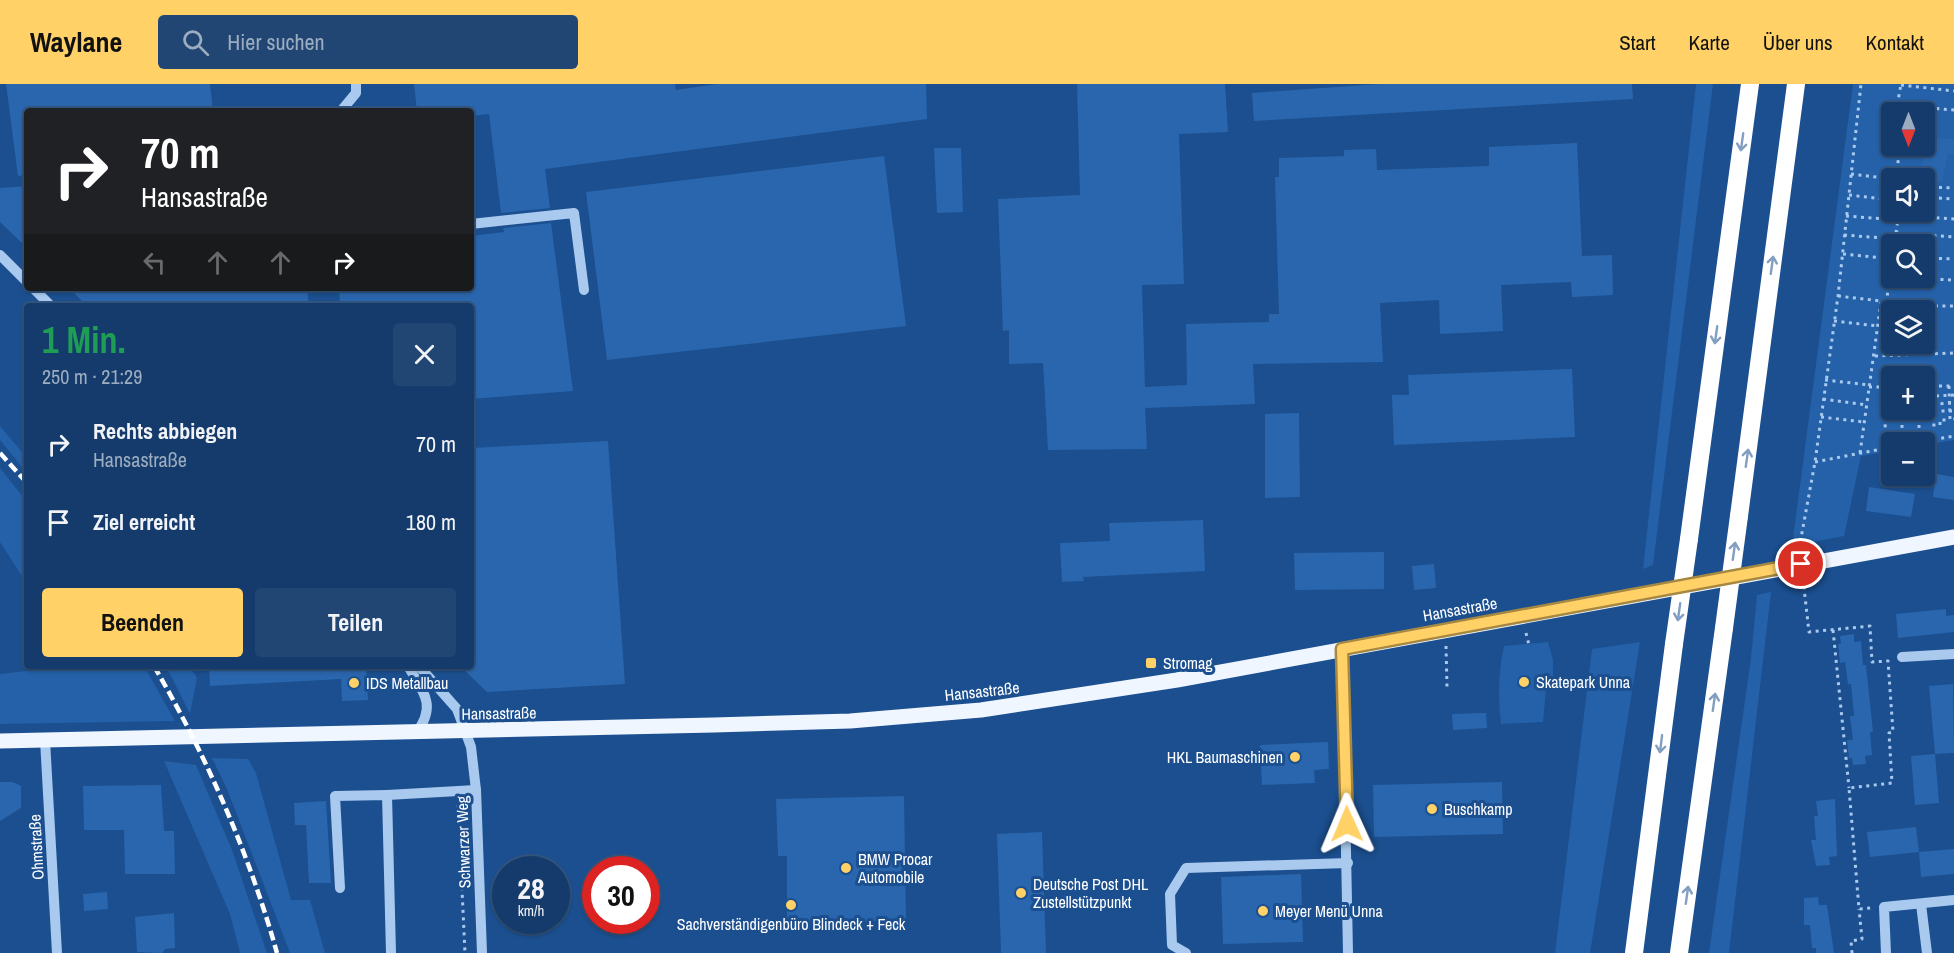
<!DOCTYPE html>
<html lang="de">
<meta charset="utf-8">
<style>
body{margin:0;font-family:"Archivo Narrow",sans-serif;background:#214673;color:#f1f3f6;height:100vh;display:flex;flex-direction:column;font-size:22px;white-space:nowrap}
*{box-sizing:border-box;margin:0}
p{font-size:20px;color:#9dadc1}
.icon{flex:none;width:33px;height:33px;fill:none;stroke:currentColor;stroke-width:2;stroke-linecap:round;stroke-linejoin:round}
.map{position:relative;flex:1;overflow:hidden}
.details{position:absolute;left:24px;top:219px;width:450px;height:366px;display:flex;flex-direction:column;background:#143b6b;border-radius:6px;box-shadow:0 2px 4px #0004,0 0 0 2px #33557e}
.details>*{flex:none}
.banner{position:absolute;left:24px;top:24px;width:450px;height:183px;border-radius:6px;box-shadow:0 2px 4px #0004,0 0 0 2px #33557e;background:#202124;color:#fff;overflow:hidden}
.needle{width:39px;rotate:180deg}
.fabs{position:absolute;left:1881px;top:18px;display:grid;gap:12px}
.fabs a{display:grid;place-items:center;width:54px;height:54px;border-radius:6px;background:#143b6b;box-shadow:0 2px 4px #0004,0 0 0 2px #33557e;font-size:30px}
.speed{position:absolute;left:492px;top:772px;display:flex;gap:12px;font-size:30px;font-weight:700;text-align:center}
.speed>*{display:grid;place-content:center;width:78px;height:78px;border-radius:50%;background:#143b6b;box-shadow:0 2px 4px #0004,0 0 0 2px #33557e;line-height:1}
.speed small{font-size:15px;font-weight:400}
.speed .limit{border:9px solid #d22;background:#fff;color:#111}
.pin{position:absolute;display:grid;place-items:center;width:51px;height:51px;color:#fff;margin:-26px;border:3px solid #fff;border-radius:50%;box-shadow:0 2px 6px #0007}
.me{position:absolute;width:66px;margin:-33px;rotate:359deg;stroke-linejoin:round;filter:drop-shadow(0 0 4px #0008)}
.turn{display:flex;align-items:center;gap:21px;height:126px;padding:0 18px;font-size:27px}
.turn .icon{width:78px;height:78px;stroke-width:2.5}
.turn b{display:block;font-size:42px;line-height:51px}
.lanes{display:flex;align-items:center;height:57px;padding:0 18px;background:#0003;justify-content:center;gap:30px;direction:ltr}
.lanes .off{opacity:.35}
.round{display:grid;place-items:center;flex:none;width:63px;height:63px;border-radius:6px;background:#214673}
.overview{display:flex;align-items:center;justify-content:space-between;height:102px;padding:0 18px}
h1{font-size:36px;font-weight:800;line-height:45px;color:#1e9e55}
.primary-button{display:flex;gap:12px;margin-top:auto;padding:12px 18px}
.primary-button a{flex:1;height:69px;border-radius:6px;background:#ffd166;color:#111;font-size:24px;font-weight:800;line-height:69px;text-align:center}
.primary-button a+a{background:#214673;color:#f1f3f6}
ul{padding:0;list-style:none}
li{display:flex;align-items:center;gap:18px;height:78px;padding:0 18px}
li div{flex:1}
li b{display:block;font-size:22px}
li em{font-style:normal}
header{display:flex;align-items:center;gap:36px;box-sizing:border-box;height:84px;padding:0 30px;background:#ffd166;color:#111}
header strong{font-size:28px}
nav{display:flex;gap:33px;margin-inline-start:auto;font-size:21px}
.search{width:420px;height:54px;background:#214673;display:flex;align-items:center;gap:15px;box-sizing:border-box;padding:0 21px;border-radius:6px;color:#9dadc1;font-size:22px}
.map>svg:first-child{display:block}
.green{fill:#2461a8;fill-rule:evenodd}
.building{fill:#2a66ad}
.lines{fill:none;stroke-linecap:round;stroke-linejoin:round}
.path{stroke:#a9c9ee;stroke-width:3;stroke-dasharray:3 4.5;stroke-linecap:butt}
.minor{stroke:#a9c9ee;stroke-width:10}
.major{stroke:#f0f6ff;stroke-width:15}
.highway{stroke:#fff;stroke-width:18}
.rail{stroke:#fff;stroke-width:4.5;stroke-dasharray:10 4.5;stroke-linecap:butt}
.highway-bridge{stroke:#fff;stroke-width:18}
.oneway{stroke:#829ec1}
.route-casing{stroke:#a68842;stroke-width:15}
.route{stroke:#ffd166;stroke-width:10}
.poi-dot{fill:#ffd166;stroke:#1b4f8f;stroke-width:2}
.labels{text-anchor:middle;stroke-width:6;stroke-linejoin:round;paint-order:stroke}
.street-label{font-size:16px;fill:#fff;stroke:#1b4f8f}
.poi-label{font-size:16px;fill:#fff;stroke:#1b4f8f;text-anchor:start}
</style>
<header>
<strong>Waylane</strong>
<div class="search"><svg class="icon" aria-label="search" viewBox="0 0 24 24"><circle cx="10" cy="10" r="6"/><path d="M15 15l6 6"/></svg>Hier suchen</div>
<nav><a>Start</a><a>Karte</a><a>Über uns</a><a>Kontakt</a></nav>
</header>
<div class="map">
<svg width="1954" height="869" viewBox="0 0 1954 869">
<rect width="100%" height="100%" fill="#1b4f8f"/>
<g class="green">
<polygon points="1696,0 1713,0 1653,481 1643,485"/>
<path d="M1853,0H1954V356L1925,361L1924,358H1892L1891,367L1861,372L1844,452L1792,462ZM1892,28H1924V62H1892ZM1892,94H1924V128H1892ZM1892,160H1924V194H1892ZM1892,226H1924V260H1892ZM1892,292H1924V326H1892Z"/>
<polygon points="0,342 27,374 27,389 0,356"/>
<polygon points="0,384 27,418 27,500 0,458"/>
<polygon points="1771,508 1729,869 1709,869 1751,574 1757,511"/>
<path d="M1548,558L1553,576V592L1546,605L1543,638L1501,640C1498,613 1498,588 1504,562Z"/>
<polygon points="1640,558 1590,869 1555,869 1592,565"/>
<polygon points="68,582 144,582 175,637 0,640 0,590"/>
<polygon points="166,582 189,582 197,594 190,630"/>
<polygon points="212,674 248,675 256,689 291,816 310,816 325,869 290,869 227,705"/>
<polygon points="164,677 196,681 232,766 267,869 240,869 230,830"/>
</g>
<g class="building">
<polygon points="6,0 210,0 213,27 27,27 27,91 18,92"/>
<polygon points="414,0 675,0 676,6 717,0 926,0 927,35 545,85 550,124 501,129 489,30 471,32 471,27 417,27"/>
<polygon points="1077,0 1225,0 1228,48 1179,50 1184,200 1142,201 1145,303 1187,301 1186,240 1269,238 1269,230 1279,230 1275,93 1279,93 1279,74 1344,72 1344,66 1376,65 1377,86 1489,82 1489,63 1577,59 1582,172 1612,171 1613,211 1572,213 1571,198 1501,201 1503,247 1440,250 1439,216 1380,219 1383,278 1253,280 1255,320 1145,324 1147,365 1048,366 1043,279 1009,280 1009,246 1003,247 998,115 1080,111"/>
<polygon points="1379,0 1632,0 1633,15 1254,37 1252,9"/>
<polygon points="1924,54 1954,55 1954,70 1948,70 1942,98 1921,94"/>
<polygon points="934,64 961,64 963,128 937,129"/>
<polygon points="884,72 906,242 607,276 586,108"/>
<polygon points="27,102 27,164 0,138 0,104"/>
<polygon points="551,139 573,307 471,315 471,222 340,222 339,204 471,204 471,152 504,148 503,144"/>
<polygon points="69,204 307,204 309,222 87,222"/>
<polygon points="1572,285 1575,353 1394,361 1392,311 1409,311 1408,291"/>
<polygon points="1299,329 1300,413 1265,414 1265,330"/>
<polygon points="608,357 625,600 487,608 460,582 471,582 471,364"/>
<polygon points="1936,390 1954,393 1954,416 1933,413"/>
<polygon points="1869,403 1915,410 1911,433 1866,427"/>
<polygon points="1203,436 1205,487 1083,493 1084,497 1062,498 1060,459 1110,457 1109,439"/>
<polygon points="1384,468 1384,505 1295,506 1294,469"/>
<polygon points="1434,480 1436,504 1414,506 1412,482"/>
<polygon points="1946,525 1946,532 1954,531 1954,548 1898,554 1896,530"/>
<polygon points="1854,550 1854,558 1861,557 1863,581 1866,581 1873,648 1870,648 1872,671 1865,672 1866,680 1853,681 1852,674 1849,674 1847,656 1853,656 1850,632 1854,632 1851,600 1848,600 1845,578 1840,579 1838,560 1841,560 1840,552"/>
<polygon points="209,582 366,582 368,616 342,617 341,595 210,602"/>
<polygon points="1953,600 1954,669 1935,670 1929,602"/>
<polygon points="1486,629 1487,644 1453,646 1452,630"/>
<polygon points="1328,658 1329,685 1314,686 1315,699 1262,701 1260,661"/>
<polygon points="1935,670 1939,719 1915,721 1911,672"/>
<polygon points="0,698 13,698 21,702 21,724 0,737"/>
<polygon points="1502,698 1503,750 1374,753 1373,701"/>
<polygon points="161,701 164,747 174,747 175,790 125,790 124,746 84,746 83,702"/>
<polygon points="904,712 906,836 787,841 787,772 778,772 776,715"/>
<polygon points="1835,715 1837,772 1829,773 1830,781 1816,782 1811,756 1816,756 1814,732 1818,732 1816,717"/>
<polygon points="326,717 331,799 309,799 306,741 295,741 294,719"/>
<polygon points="1916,743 1919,768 1870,773 1867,748"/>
<polygon points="1042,748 1046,869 1001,869 997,750"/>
<polygon points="1954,765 1954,790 1921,793 1919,768"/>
<polygon points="1301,790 1303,858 1223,860 1221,793"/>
<polygon points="107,808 108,825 84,827 83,810"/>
<polygon points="1818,813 1819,821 1827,821 1834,869 1816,869 1816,864 1812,864 1810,841 1804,841 1804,814"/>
<polygon points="174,829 175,864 165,865 162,869 137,868 135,833"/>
</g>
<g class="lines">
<g class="path">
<polyline points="1901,1 1954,7"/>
<polyline points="1896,28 1901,0"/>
<polyline points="1904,28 1905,22 1954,26"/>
<polyline points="1851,90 1892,95"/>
<polyline points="1896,94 1900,62"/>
<polyline points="1924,103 1954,104"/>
<polyline points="1849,111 1892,116"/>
<polyline points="1924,113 1954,115"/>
<polyline points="1899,131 1954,135"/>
<polyline points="1846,132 1898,136"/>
<polyline points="1896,149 1954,153"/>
<polyline points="1896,149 1899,128"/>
<polyline points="1844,151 1895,155"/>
<polyline points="1843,170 1892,175"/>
<polyline points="1924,174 1954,175"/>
<polyline points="1903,194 1954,196"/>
<polyline points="1838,212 1924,222 1954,222"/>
<polyline points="1886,219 1892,183"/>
<polyline points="1834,237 1878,242"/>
<polyline points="1875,272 1954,269"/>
<polyline points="1825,296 1870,301"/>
<polyline points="1924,302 1954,302"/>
<polyline points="1932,302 1934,343"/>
<polyline points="1949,302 1950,336 1954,335"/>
<polyline points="1869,303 1892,303"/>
<polyline points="1882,303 1887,364"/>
<polyline points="1936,312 1954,311"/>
<polyline points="1823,315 1867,321"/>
<polyline points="1933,320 1954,319"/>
<polyline points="1901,326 1903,358"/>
<polyline points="1918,326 1920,358"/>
<polyline points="1934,327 1954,327"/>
<polyline points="1821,333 1864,338"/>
<polyline points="1940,341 1940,336 1950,336"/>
<polyline points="1919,358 1954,352"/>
<polyline points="1860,369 1881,218"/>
<polyline points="1815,378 1892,363"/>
<polyline points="1799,465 1815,378 1838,212 1861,0"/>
<polyline points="1803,495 1809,548 1870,542 1872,578 1888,577 1893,648 1889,649 1892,699 1849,704 1859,825 1871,824"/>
<polyline points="1833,546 1849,704"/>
<polyline points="1526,549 1529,561"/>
<polyline points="1446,562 1447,603"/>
<polyline points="458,721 465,869"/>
<polyline points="1852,869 1851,857 1862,855 1859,825"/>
</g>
<g class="minor">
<polyline points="341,27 356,9 356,0"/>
<polyline points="471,140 574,129 584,206"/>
<polyline points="0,171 27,198"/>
<polyline points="33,204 51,222"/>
<polyline points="1342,565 1348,869"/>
<polyline points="1902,573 1954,570"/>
<path d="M408,582C423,608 437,620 417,648"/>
<polyline points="419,582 457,625 471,663 476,706 482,869"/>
<polyline points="45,656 57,869"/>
<polyline points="387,711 476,706"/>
<polyline points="340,804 335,712 387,711 391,869"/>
<polyline points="1921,820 1927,869"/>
<polyline points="1186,869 1172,861 1170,810 1186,784 1348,779"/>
<polyline points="1886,869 1884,823 1954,816"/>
</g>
<polyline class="major" points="0,657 714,641 850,637 981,626 1177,596 1954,453"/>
<g class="highway">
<polyline points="1739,432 1796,0"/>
<polyline points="1689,455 1750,0"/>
<polyline points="1634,869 1674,560"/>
<polyline points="1679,869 1724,544"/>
</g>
<g class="rail">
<polyline points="0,369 27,399"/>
<path d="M154,582C206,671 249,769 277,869"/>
</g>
<g class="highway-bridge">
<polyline points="1724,544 1739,432"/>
<polyline points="1674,560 1689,455"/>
</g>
</g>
<defs><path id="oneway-shaft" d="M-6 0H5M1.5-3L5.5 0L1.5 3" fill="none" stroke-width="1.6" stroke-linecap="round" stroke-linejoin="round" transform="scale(1.5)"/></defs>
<g class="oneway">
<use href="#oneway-shaft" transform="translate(1742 58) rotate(98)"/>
<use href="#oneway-shaft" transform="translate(1772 181) rotate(-82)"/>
<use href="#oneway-shaft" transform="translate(1716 251) rotate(98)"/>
<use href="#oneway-shaft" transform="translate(1747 374) rotate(-82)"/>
<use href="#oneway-shaft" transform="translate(1734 467) rotate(-82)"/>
<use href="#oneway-shaft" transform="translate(1679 528) rotate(98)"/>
<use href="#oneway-shaft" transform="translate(1714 618) rotate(-82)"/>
<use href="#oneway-shaft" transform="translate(1661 660) rotate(97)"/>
<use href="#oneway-shaft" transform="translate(1687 811) rotate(-82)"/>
</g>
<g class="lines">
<g class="route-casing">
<polyline id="route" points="1347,740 1342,565 1801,480"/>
</g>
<use href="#route" class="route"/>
</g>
<g class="poi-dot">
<rect x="1145" y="573" width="12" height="12" rx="3"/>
<circle cx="1524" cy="598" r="6"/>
<circle cx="354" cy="599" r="6"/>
<circle cx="1295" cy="673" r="6"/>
<circle cx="1432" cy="725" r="6"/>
<circle cx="846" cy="784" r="6"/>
<circle cx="1021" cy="809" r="6"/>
<circle cx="791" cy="821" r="6"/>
<circle cx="1263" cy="827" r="6"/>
</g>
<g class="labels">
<g class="street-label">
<text transform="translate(1460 525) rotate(-10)" y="6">Hansastraße</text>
<text transform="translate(982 607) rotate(-6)" y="6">Hansastraße</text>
<text transform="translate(499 629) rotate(-1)" y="6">Hansastraße</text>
<text transform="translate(463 758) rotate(-92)" y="6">Schwarzer Weg</text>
<text transform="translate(36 763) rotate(-93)" y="6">Ohmstraße</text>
</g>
<g class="poi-label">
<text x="1163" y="585">Stromag</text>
<text x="1536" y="604">Skatepark Unna</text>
<text x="366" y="605">IDS Metallbau</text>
<text x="1283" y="679" text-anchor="end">HKL Baumaschinen</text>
<text x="1444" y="731">Buschkamp</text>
<text x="858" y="781">BMW Procar<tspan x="858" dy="18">Automobile</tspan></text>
<text x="1033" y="806">Deutsche Post DHL<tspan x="1033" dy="18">Zustellstützpunkt</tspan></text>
<text x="1275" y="833">Meyer Menü Unna</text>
<text x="791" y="846" text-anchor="middle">Sachverständigenbüro Blindeck + Feck</text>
</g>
</g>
</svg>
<div class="fabs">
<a><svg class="needle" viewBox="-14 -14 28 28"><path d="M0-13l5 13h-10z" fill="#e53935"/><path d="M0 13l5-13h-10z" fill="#9dadc1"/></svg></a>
<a><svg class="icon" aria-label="sound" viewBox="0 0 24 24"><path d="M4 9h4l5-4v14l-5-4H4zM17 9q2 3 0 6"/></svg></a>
<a><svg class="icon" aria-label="search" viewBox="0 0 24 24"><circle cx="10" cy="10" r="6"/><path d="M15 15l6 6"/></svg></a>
<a><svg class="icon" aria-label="layers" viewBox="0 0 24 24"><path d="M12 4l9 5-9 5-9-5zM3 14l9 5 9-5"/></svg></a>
<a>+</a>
<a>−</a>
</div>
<div class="speed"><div>28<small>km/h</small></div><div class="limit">30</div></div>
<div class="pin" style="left:1801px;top:480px;background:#d93025"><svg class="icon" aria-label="arrive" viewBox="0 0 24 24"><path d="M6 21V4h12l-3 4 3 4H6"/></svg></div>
<svg class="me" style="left:1347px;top:740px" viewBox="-20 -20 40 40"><path d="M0-17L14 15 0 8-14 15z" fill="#ffd166" stroke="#fff" stroke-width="4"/></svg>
<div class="banner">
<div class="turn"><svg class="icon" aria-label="right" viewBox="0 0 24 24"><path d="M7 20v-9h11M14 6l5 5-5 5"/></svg><div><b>70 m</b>Hansastraße</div></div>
<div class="lanes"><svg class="icon off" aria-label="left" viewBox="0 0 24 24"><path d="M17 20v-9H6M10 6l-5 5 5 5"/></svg><svg class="icon off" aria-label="ahead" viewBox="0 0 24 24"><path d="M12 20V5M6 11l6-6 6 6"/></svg><svg class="icon off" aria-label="ahead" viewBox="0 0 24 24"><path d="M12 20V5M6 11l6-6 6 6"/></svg><svg class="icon" aria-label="right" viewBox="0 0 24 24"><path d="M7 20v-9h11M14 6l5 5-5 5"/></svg></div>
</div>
<section class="details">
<div class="overview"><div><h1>1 Min.</h1><p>250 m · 21:29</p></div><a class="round"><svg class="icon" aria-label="close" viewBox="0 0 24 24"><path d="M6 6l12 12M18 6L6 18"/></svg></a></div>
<ul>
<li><svg class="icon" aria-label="right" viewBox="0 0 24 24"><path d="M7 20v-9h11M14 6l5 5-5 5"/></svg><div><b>Rechts abbiegen</b><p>Hansastraße</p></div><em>70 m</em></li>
<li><svg class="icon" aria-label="arrive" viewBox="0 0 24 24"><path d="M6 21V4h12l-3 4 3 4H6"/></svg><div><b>Ziel erreicht</b></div><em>180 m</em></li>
</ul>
<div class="primary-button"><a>Beenden</a><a>Teilen</a></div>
</section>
</div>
